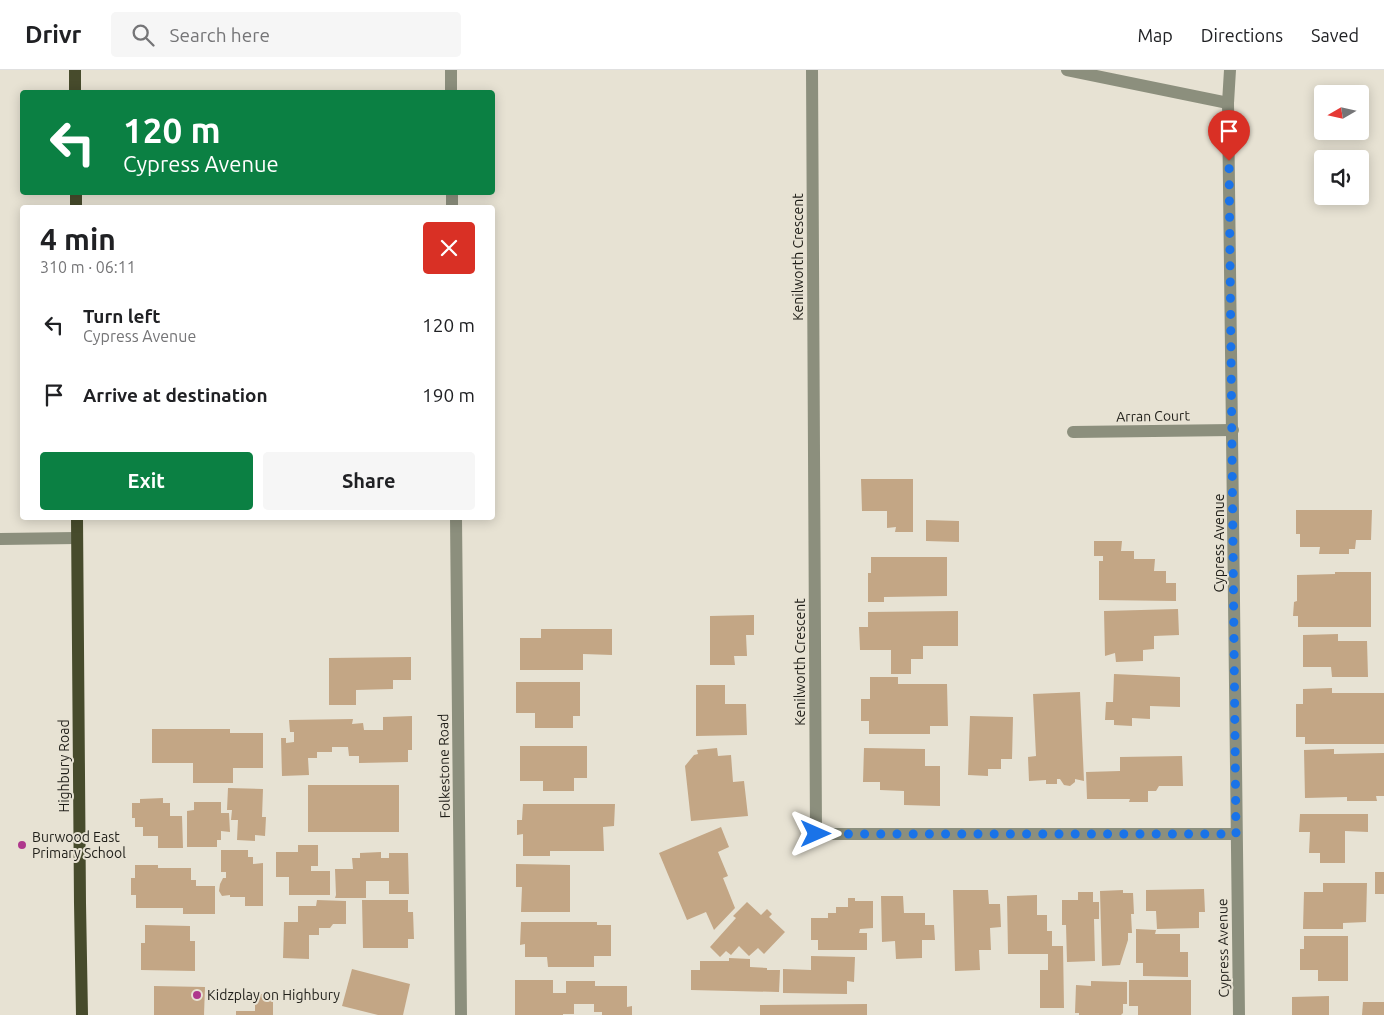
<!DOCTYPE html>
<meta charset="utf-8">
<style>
body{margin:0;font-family:Ubuntu,sans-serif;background:#f6f6f6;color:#202124;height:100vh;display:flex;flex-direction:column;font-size:19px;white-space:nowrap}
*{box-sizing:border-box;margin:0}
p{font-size:16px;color:#757577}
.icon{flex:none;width:28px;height:28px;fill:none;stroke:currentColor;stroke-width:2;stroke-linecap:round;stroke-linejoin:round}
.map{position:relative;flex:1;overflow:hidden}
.sheet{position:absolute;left:20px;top:135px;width:475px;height:315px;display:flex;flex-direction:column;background:#fff;border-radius:5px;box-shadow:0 2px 12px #0003}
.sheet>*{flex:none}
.guide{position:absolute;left:20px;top:20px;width:475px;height:105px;border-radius:5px;box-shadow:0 2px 12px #0003;background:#0b8043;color:#fff;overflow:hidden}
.needle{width:32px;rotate:261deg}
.tools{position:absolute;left:1314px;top:15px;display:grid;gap:10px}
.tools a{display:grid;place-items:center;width:55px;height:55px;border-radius:5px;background:#fff;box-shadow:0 2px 12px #0003;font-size:25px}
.pin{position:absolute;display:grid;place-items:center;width:42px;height:42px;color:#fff;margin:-51px -21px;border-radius:50% 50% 50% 0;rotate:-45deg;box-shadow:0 0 5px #0007}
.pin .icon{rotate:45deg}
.me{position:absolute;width:55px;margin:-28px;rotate:90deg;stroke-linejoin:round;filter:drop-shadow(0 0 4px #0008)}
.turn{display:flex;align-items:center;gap:18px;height:105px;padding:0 20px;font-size:22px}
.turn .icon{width:65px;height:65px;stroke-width:2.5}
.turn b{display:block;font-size:35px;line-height:42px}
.round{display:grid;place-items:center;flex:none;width:52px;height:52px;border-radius:5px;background:#f6f6f6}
.overview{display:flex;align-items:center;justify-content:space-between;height:85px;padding:0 20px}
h1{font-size:30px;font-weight:700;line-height:38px}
.cta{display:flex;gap:10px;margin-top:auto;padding:10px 20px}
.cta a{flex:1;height:58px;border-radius:5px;background:#0b8043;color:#fff;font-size:20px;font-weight:700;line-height:58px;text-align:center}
.cta a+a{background:#f6f6f6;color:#202124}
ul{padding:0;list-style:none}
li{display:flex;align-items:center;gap:15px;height:70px;padding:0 20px}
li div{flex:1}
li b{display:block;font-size:19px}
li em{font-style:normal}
header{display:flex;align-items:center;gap:30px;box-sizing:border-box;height:70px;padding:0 25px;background:#fff;border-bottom:1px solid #e0e0e0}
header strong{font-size:24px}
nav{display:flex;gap:28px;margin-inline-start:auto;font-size:18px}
.search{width:350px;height:45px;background:#f6f6f6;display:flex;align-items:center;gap:12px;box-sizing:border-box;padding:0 18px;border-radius:5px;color:#757577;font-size:19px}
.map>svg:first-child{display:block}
.building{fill:#c3a685}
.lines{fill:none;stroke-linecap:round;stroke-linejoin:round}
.minor{stroke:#8c8f7d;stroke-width:12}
.major{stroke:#474b2c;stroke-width:12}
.route{stroke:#1a73e8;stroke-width:9;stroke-dasharray:0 16.2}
.poi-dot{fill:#af388d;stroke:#e7e2d3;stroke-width:2}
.labels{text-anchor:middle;stroke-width:4;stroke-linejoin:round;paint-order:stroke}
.street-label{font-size:14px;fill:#201f19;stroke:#e7e2d3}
.poi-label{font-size:14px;fill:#201f19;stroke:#e7e2d3;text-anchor:start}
</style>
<header>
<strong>Drivr</strong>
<div class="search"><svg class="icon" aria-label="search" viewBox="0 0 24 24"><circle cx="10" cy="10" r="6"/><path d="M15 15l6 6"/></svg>Search here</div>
<nav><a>Map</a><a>Directions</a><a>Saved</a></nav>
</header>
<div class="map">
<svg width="1384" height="945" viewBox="0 0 1384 945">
<rect width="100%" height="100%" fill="#e7e2d3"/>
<g class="building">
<polygon points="861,409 913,409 913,462 895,462 896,457 887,458 887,441 862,441"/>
<polygon points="1296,440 1372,440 1371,470 1356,470 1355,479 1349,479 1349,484 1319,484 1320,477 1300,477 1300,464 1296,464"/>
<polygon points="926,450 959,451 959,472 926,471"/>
<polygon points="1094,471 1122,471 1121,481 1134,481 1134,489 1155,489 1154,501 1166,501 1166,513 1176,513 1176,531 1099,530 1099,491 1103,491 1103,486 1094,486"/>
<polygon points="871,487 947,487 947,526 884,527 884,532 868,532 868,503 871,503"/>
<polygon points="1335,502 1371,502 1371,557 1298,557 1298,546 1293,546 1294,532 1297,531 1297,505 1335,504"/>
<polygon points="1178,539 1179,565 1154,566 1154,579 1143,580 1143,591 1116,592 1115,583 1105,586 1104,541"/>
<polygon points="958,541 958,576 923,576 923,589 911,589 911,604 891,604 891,580 860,580 859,557 868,557 868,542"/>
<polygon points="754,545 754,565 746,565 747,586 734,586 735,595 710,595 710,546"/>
<polygon points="541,559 612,559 612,585 583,584 583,600 520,600 520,568 541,568"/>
<polygon points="1338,564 1338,571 1367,571 1368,607 1332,607 1331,597 1303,597 1303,565"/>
<polygon points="411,587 411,610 393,610 393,619 356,620 356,635 329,635 329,588"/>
<polygon points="1114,604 1180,607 1180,637 1150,636 1150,649 1132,648 1132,656 1114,655 1114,650 1105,650 1106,632 1113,632"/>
<polygon points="870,607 898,607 898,614 947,614 948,656 930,656 930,664 869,664 869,651 861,651 861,629 870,629"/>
<polygon points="516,612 580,612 580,646 573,646 573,658 535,658 535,643 516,643"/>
<polygon points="696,615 725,615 725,634 746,634 747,665 696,666"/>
<polygon points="1332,618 1332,623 1384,623 1384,674 1305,674 1305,667 1296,667 1296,634 1303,634 1303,619"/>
<polygon points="1080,622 1084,711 1075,709 1075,712 1070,716 1064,715 1060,709 1057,709 1057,714 1046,714 1046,710 1029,711 1028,687 1036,686 1033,624"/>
<polygon points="412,646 412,680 408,680 408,692 359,693 359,686 349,686 348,677 332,677 332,682 317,682 317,688 308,688 309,705 282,706 281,668 286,668 286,673 294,672 294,662 290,662 289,650 353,649 352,654 363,653 364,660 383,660 383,647"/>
<polygon points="970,646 1013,647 1012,689 1001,689 1001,699 988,699 988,706 968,705"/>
<polygon points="152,659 230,659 230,663 263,663 263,698 233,698 233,713 193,713 193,693 152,693"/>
<polygon points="520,676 587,676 587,708 574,708 574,721 543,721 543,711 520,711"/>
<polygon points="717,678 718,686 731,685 733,712 744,711 748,746 691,751 685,696 694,685 698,684 697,680"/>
<polygon points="864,678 925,679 925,696 940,696 940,736 904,735 904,721 880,720 880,712 863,712"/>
<polygon points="1334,679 1334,684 1384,683 1384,726 1376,726 1377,731 1347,731 1347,727 1305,728 1304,680"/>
<polygon points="1182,686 1183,716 1159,716 1156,721 1148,721 1148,732 1129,732 1130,729 1087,729 1086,702 1120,701 1120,687"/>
<rect x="308" y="715" width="91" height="47"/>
<polygon points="228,718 263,719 262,747 266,747 265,766 255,765 255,771 237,770 238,750 231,750 232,740 227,740"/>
<polygon points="163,728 163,733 170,733 170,746 182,746 183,778 158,778 158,766 143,766 143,757 135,757 135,748 132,748 132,733 140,733 140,729"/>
<polygon points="194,732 221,732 221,743 229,743 230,762 221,761 221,770 217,770 217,777 187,777 187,741 194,740"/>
<polygon points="523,734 615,734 614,756 603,757 604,781 550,781 550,786 523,786 523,764 517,765 517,750 522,750"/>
<polygon points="1300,744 1368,744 1368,762 1345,761 1345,793 1320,793 1320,783 1309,783 1310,762 1299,762"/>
<polygon points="721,757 729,777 718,782 728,806 723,808 735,838 714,860 706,842 687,850 659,783"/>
<polygon points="298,775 318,775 318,796 311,796 311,801 330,801 330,825 289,825 289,807 276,807 276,782 298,782"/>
<polygon points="221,780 248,780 248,787 253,787 253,794 263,793 263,836 245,836 245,827 230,827 230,825 222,826 219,821 220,814 223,808 226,808 226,802 221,802"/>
<polygon points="381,782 381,788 389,788 389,783 408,783 409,824 389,824 389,811 366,811 366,828 335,828 336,825 335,799 353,799 352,788 360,788 360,783"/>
<polygon points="516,794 570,795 570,842 521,842 522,817 516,817"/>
<polygon points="135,795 158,795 158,798 191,798 191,810 196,810 196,816 215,816 215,844 183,844 183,838 136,838 136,825 131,825 131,808 135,808"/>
<rect x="1375" y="802" width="9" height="22"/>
<polygon points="1323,813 1367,813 1366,852 1343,853 1343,859 1303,859 1304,822 1323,822"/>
<polygon points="1204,819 1205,842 1199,842 1199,858 1157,859 1156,841 1146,841 1146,820"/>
<polygon points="953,820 988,820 989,834 1000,834 1001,857 990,858 991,880 979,880 980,900 955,901"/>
<polygon points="1123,820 1123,823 1133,823 1134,844 1131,844 1132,863 1128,863 1128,870 1120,895 1102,896 1100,821"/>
<polygon points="1078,822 1093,822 1093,832 1099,832 1099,849 1094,849 1095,891 1067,892 1066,855 1062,855 1062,830 1078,830"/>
<polygon points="1037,825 1037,845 1047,845 1047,861 1052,861 1052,876 1063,876 1064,938 1040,938 1040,900 1048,900 1048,884 1008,884 1007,826"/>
<polygon points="881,826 903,826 904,843 925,843 925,855 934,855 935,870 922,870 922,888 896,889 895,871 882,872"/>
<polygon points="848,828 855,828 855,831 873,831 873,858 860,859 859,863 867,863 867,880 818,880 818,870 811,870 811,848 828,848 828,843 836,843 836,837 848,837"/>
<polygon points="317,830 346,831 346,854 333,854 330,858 319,858 319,865 309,865 309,889 283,888 284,852 298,852 298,836 316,836"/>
<polygon points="362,830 408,830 408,842 413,842 414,869 408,869 408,878 363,878"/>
<polygon points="747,832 761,845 767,839 772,844 769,847 785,862 764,884 758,878 749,886 739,876 731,885 726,881 720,887 710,877 736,848 733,846"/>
<polygon points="521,852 597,852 597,855 611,855 611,886 594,886 594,897 548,897 547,887 525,887 525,874 520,875"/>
<polygon points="145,855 190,856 190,871 195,871 195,901 141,900 141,873 145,873"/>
<polygon points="1136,859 1156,860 1155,864 1180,864 1180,882 1188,882 1188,907 1143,906 1143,893 1136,893"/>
<polygon points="1304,866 1348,866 1348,911 1318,911 1318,900 1300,900 1300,879 1304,879"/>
<polygon points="811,886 855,887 854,912 847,911 847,924 783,923 783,899 811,900"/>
<polygon points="729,888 750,889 750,897 767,898 767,900 780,900 779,922 691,920 691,900 700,900 700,891 729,891"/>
<polygon points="352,899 410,914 403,945 378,945 342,936"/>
<polygon points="515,910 553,910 553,923 566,923 566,911 595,911 595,916 627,916 627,937 632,936 632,945 602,945 602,942 594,942 594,934 574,934 574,944 563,944 563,945 515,945"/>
<polygon points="1129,910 1191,910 1191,945 1138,945 1138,936 1129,936"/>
<polygon points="1091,911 1127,912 1127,934 1123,934 1123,943 1121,945 1079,945 1079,943 1075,943 1076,915 1091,916"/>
<polygon points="154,916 205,917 204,945 154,945"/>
<polygon points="255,924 273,924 273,945 236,945 236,941 255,941"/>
<polygon points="1329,926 1329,945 1292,945 1292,927"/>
<polygon points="1363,932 1384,932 1384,945 1362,945"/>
<polygon points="867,934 867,945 760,945 760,935"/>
</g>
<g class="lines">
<g class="minor">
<polyline points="451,0 451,22"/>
<polyline points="812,0 816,764 1236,764"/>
<polyline points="1067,0 1228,33"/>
<polyline points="1230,0 1228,33 1239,945"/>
<polyline points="452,122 452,138"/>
<polyline points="1073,362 1233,360"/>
<polyline points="456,448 461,945"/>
<polyline points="0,469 77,468"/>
</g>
<g class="major">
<polyline points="75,0 75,22"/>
<polyline points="76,122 76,138"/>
<polyline points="77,448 80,833 82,945"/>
</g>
</g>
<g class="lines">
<polyline class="route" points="816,764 1236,764 1229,91"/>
</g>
<g class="poi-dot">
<circle cx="22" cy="775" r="5"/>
<circle cx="197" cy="925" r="5"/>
</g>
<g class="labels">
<g class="street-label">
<text transform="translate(798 187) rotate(-90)" y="5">Kenilworth Crescent</text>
<text transform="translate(1153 346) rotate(-1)" y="5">Arran Court</text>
<text transform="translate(1219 473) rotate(-90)" y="5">Cypress Avenue</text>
<text transform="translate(800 592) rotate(-90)" y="5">Kenilworth Crescent</text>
<text transform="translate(64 696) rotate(-90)" y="5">Highbury Road</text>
<text transform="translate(444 696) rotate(-91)" y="5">Folkestone Road</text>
<text transform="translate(1223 878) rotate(-91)" y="5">Cypress Avenue</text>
</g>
<g class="poi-label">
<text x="32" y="772">Burwood East<tspan x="32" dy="16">Primary School</tspan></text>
<text x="207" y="930">Kidzplay on Highbury</text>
</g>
</g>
</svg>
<div class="tools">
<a><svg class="needle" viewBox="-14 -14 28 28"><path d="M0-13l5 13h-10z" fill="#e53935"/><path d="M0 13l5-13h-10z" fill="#757577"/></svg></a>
<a><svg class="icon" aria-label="sound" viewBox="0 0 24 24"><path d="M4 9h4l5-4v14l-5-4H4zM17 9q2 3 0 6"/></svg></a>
</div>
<div class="pin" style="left:1229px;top:91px;background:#d93025"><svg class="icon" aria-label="arrive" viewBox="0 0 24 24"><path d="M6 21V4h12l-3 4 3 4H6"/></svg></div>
<svg class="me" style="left:816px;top:764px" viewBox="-20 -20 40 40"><path d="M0-17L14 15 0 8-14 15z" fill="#1a73e8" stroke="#fff" stroke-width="4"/></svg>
<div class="guide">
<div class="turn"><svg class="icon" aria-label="left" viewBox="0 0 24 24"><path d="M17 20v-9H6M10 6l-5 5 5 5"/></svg><div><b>120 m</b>Cypress Avenue</div></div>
</div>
<section class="sheet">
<div class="overview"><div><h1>4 min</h1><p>310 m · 06:11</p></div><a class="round" style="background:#d93025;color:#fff"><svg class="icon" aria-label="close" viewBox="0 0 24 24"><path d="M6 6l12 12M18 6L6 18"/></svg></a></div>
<ul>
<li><svg class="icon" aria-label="left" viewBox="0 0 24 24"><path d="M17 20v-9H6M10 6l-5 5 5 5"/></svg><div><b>Turn left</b><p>Cypress Avenue</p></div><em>120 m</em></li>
<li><svg class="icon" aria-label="arrive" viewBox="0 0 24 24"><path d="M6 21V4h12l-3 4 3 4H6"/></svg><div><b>Arrive at destination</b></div><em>190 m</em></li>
</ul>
<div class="cta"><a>Exit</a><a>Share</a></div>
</section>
</div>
